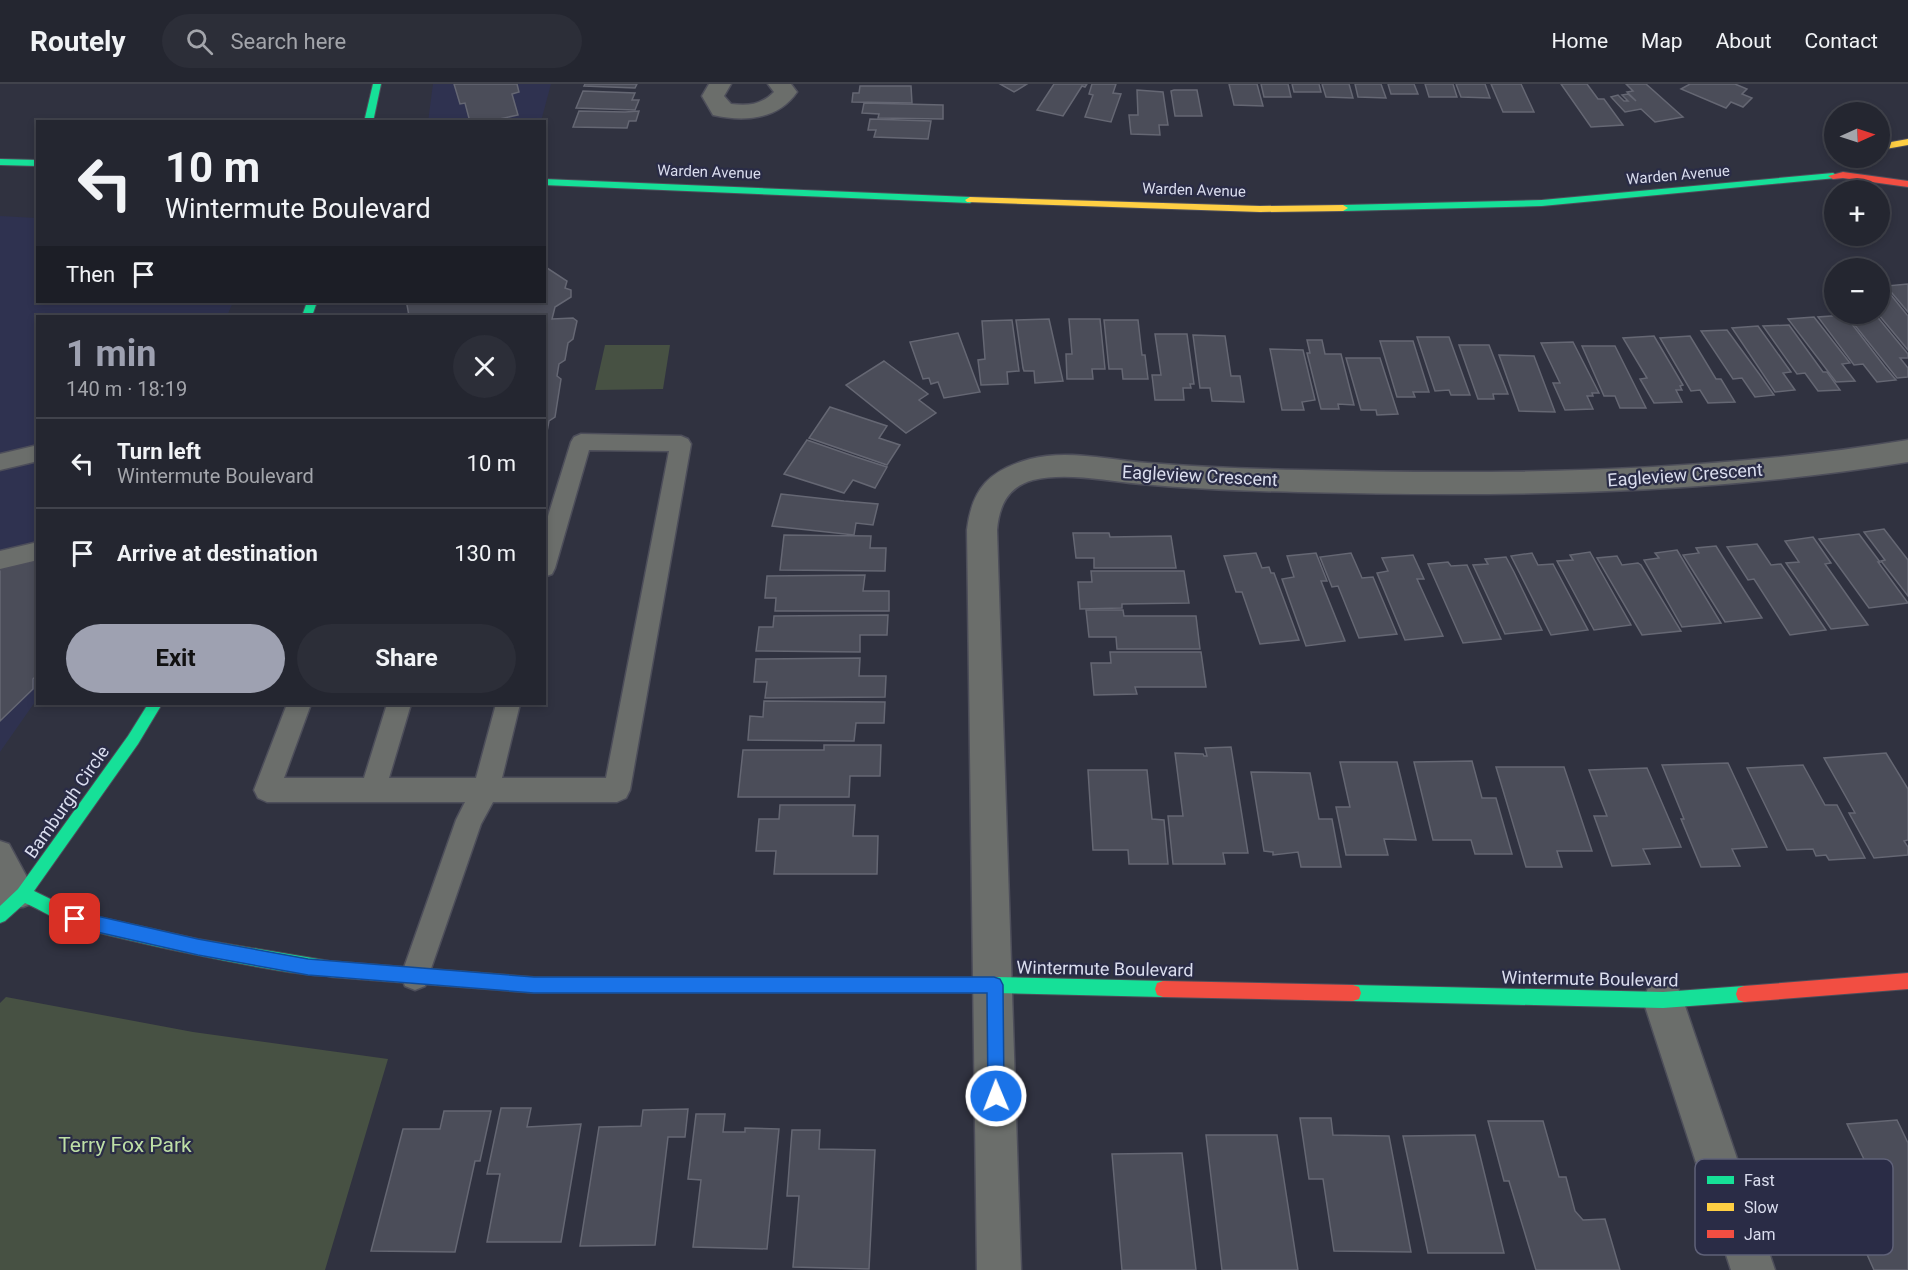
<!DOCTYPE html>
<meta charset="utf-8">
<style>
body{margin:0;font-family:Roboto,sans-serif;background:#2c2e38;color:#f1f3f6;height:100vh;display:flex;flex-direction:column;font-size:22px;white-space:nowrap}
*{box-sizing:border-box;margin:0}
p{font-size:20px;color:#a3a5ab}
.icon{flex:none;width:33px;height:33px;fill:none;stroke:currentColor;stroke-width:2;stroke-linecap:round;stroke-linejoin:round}
.map{position:relative;flex:1;overflow:hidden}
.sheet{position:absolute;left:36px;top:231px;width:510px;height:390px;display:flex;flex-direction:column;background:#242630;border-radius:0px;box-shadow:0 3px 9px #0003,0 0 0 2px #41434c}
.sheet>*{flex:none}
.guide{position:absolute;left:36px;top:36px;width:510px;height:183px;border-radius:0px;box-shadow:0 3px 9px #0003,0 0 0 2px #41434c;background:#242630;color:#f1f3f6;overflow:hidden}
.needle{width:39px;rotate:87deg}
.tools{position:absolute;left:1824px;top:18px;display:grid;gap:12px}
.tools a{display:grid;place-items:center;width:66px;height:66px;border-radius:50%;background:#242630;box-shadow:0 3px 9px #0003,0 0 0 2px #41434c;font-size:30px}
.pin{position:absolute;display:grid;place-items:center;width:51px;height:51px;color:#fff;margin:-26px;border-radius:12px;box-shadow:0 3px 9px #0006}
.me{position:absolute;width:66px;margin:-33px;rotate:359deg;stroke-linejoin:round;filter:drop-shadow(0 0 4px #0008)}
.turn{display:flex;align-items:center;gap:21px;height:126px;padding:0 30px;font-size:27px}
.turn .icon{width:78px;height:78px;stroke-width:2.5}
.turn b{display:block;font-size:42px;line-height:51px}
.then{display:flex;align-items:center;height:57px;padding:0 30px;background:#0003;gap:12px;font-size:22px}
.round{display:grid;place-items:center;flex:none;width:63px;height:63px;border-radius:32px;background:#2c2e38}
.head{display:flex;align-items:center;justify-content:space-between;height:102px;padding:0 30px}
h1{font-size:36px;font-weight:700;line-height:45px;color:#9ea1b1}
.button{display:flex;gap:12px;margin-top:auto;padding:12px 30px}
.button a{flex:1;height:69px;border-radius:36px;background:#9ea1b1;color:#111;font-size:24px;font-weight:700;line-height:69px;text-align:center}
.button a+a{background:#2c2e38;color:#f1f3f6}
ul{padding:0;list-style:none}
li{display:flex;align-items:center;gap:18px;height:90px;padding:0 30px;border-top:2px solid #41434c}
li div{flex:1}
li b{display:block;font-size:22px}
li em{font-style:normal}
header{display:flex;align-items:center;gap:36px;box-sizing:border-box;height:84px;padding:0 30px;background:#242630;border-bottom:2px solid #41434c}
header strong{font-size:28px}
nav{display:flex;gap:33px;margin-inline-start:auto;font-size:21px}
.search{width:420px;height:54px;background:#2c2e38;display:flex;align-items:center;gap:15px;box-sizing:border-box;padding:0 21px;border-radius:33px;color:#a3a5ab;font-size:22px}
.map>svg:first-child{display:block}
.built{fill:#2f3250}
.green{fill:#475143}
.building{fill:#4b4d59;stroke:#656773;stroke-width:1.5}
.lines{fill:none;stroke-linecap:round;stroke-linejoin:round}
.lane-casing{stroke:#4d4e5a;stroke-width:3}
.street-casing{stroke:#4d4e5a;stroke-width:3}
.fast-casing{stroke:#4d4e5a;stroke-width:2}
.slow-casing{stroke:#4d4e5a;stroke-width:2}
.jam-casing{stroke:#4d4e5a;stroke-width:2}
.lane{fill:#6b6e6b;fill-rule:evenodd}
.street{fill:#6b6e6b;fill-rule:evenodd}
.fast{fill:#16e098;fill-rule:evenodd}
.slow{fill:#ffcf43;fill-rule:evenodd}
.jam{fill:#f24e42;fill-rule:evenodd}
.route{fill:#1a73e8;stroke:#114b97;stroke-width:1.5}
.labels{text-anchor:middle;stroke-width:4.5;stroke-linejoin:round;paint-order:stroke}
.far-street-label{font-size:15px;fill:#daddee;stroke:#2a2c46}
.street-label{font-size:18px;fill:#daddee;stroke:#2a2c46}
.near-park-label{font-size:21px;fill:#bedfa6;stroke:#2a2c46}
.key{fill:#2a2c46;stroke:#5f6178;stroke-width:1.5}
.key-label{font-size:16px;fill:#daddee}
</style>
<header>
<strong>Routely</strong>
<div class="search"><svg class="icon" aria-label="search" viewBox="0 0 24 24"><circle cx="10" cy="10" r="6"/><path d="M15 15l6 6"/></svg>Search here</div>
<nav><a>Home</a><a>Map</a><a>About</a><a>Contact</a></nav>
</header>
<div class="map">
<svg width="1908" height="1186" viewBox="0 0 1908 1186">
<rect width="100%" height="100%" fill="#303240"/>
<g class="built">
<polygon points="433,0 551,0 541,37 428,38"/>
<polygon points="0,132 37,134 38,218 233,218 227,232 38,232 37,615 0,668"/>
</g>
<g class="green">
<polygon points="605,261 670,261 663,305 595,306"/>
<polygon points="6,913 193,948 388,975 325,1186 0,1186 0,919"/>
</g>
<g class="building">
<polygon points="454,0 517,0 519,8 512,10 518,31 485,38 470,38 465,19 460,20"/>
<polygon points="585,0 637,0 635,4 584,2"/>
<polygon points="1000,0 1027,0 1014,8"/>
<polygon points="1054,0 1087,0 1085,3 1082,2 1063,32 1037,26"/>
<polygon points="1092,0 1116,0 1113,9 1121,10 1111,38 1085,33 1093,11 1089,10"/>
<polygon points="1229,0 1257,0 1263,22 1234,21"/>
<polygon points="1261,0 1288,0 1291,13 1264,13"/>
<polygon points="1292,0 1319,0 1321,8 1294,8"/>
<polygon points="1322,0 1349,0 1353,14 1326,13"/>
<polygon points="1355,0 1381,0 1386,14 1358,13"/>
<polygon points="1388,0 1414,0 1418,10 1391,10"/>
<polygon points="1425,0 1453,0 1457,13 1429,13"/>
<polygon points="1456,0 1485,0 1490,14 1461,13"/>
<polygon points="1491,0 1521,0 1534,28 1503,28"/>
<polygon points="1561,0 1587,0 1598,15 1604,15 1623,41 1591,43"/>
<polygon points="1626,0 1646,0 1683,33 1655,38 1641,25 1625,28 1611,13 1618,11 1624,17 1628,17 1622,11 1628,10 1636,17 1627,8 1633,7"/>
<polygon points="1690,0 1735,0 1747,5 1742,10 1752,14 1743,23 1731,18 1726,24 1681,5"/>
<polygon points="860,2 911,2 912,19 852,18 853,9 859,9"/>
<polygon points="1137,6 1163,8 1168,41 1159,41 1160,51 1131,50 1129,31 1138,31"/>
<polygon points="1174,6 1197,6 1202,32 1175,32 1171,7"/>
<polygon points="583,7 635,9 632,16 639,16 635,26 576,24"/>
<polygon points="864,19 943,21 943,35 878,34 879,30 862,29"/>
<polygon points="579,27 625,28 639,27 636,37 629,37 627,44 573,43"/>
<polygon points="870,35 931,37 928,55 874,53 876,46 868,46"/>
<polygon points="544,182 567,197 565,204 571,206 571,213 555,223 552,235 573,234 577,237 573,255 568,259 565,276 559,280 557,292 561,295 555,333 549,337 544,363 544,232 409,232 407,221 408,218 544,218"/>
<polygon points="1908,200 1908,228 1886,202"/>
<polygon points="1891,211 1908,232 1908,266 1878,230 1880,212"/>
<polygon points="1846,230 1875,230 1908,270 1908,274 1900,274 1908,284 1908,293 1897,294"/>
<polygon points="1845,231 1885,283 1896,296 1877,298 1863,280 1854,281 1818,233"/>
<polygon points="1814,233 1850,279 1842,280 1855,297 1836,298 1788,235"/>
<polygon points="1049,235 1063,297 1035,299 1034,287 1024,287 1023,284 1016,236"/>
<polygon points="1069,235 1100,235 1105,285 1092,285 1093,295 1067,295 1066,270 1072,270"/>
<polygon points="1012,236 1019,287 1007,288 1008,300 981,301 978,276 985,275 982,237"/>
<polygon points="1104,236 1138,236 1142,271 1145,271 1148,295 1123,295 1122,285 1109,285"/>
<polygon points="1789,241 1823,288 1827,288 1840,306 1818,307 1805,289 1797,290 1763,242"/>
<polygon points="1758,242 1791,288 1783,289 1795,306 1775,308 1732,244"/>
<polygon points="1727,246 1760,291 1774,311 1755,313 1742,294 1733,295 1701,247"/>
<polygon points="958,249 980,308 944,314 938,298 931,300 929,294 923,295 910,258"/>
<polygon points="1155,250 1187,250 1194,300 1190,300 1191,304 1183,304 1184,316 1155,316 1152,291 1161,291"/>
<polygon points="1193,251 1225,252 1231,292 1240,292 1244,318 1212,317 1210,304 1200,304"/>
<polygon points="1654,252 1683,301 1680,302 1682,306 1676,306 1682,318 1654,319 1640,295 1647,294 1623,254"/>
<polygon points="1690,252 1716,295 1721,295 1735,318 1708,319 1700,306 1691,307 1660,254"/>
<polygon points="1417,253 1449,253 1470,311 1451,311 1449,306 1435,307"/>
<polygon points="1307,256 1322,256 1325,270 1341,270 1354,321 1338,320 1339,325 1321,325 1307,269 1310,269"/>
<polygon points="1380,257 1413,257 1429,308 1413,308 1415,313 1397,313"/>
<polygon points="1573,258 1599,309 1592,309 1593,312 1587,312 1593,325 1565,326 1553,299 1560,299 1541,259"/>
<polygon points="1459,261 1489,261 1508,310 1493,310 1494,315 1478,315"/>
<polygon points="1582,262 1615,262 1646,324 1620,324 1615,312 1604,312"/>
<polygon points="1270,265 1303,266 1315,316 1302,318 1304,326 1282,326"/>
<polygon points="1499,271 1534,272 1555,328 1519,327"/>
<polygon points="1346,274 1380,274 1398,330 1377,331 1376,326 1361,326"/>
<polygon points="884,277 928,310 919,316 936,329 906,349 846,301"/>
<polygon points="830,323 887,342 879,354 900,361 887,381 809,354"/>
<polygon points="807,356 856,373 887,383 875,404 853,396 844,409 784,390"/>
<polygon points="781,410 844,417 878,420 873,441 856,439 854,451 772,442"/>
<polygon points="1884,445 1908,476 1908,512 1881,477 1885,476 1864,448"/>
<polygon points="1073,449 1109,449 1110,453 1171,452 1176,484 1094,484 1094,474 1076,474"/>
<polygon points="1859,450 1880,478 1878,478 1908,519 1869,524 1819,455"/>
<polygon points="784,451 871,452 870,464 886,464 885,487 780,486"/>
<polygon points="1813,453 1831,479 1825,480 1868,541 1831,545 1786,479 1799,478 1785,457"/>
<polygon points="1757,460 1771,481 1781,480 1826,546 1790,551 1754,495 1748,496 1727,463"/>
<polygon points="1716,462 1726,478 1762,534 1725,538 1683,471 1699,469 1696,464"/>
<polygon points="1677,466 1687,483 1721,539 1682,543 1644,476 1659,474 1655,469"/>
<polygon points="1590,468 1600,486 1631,541 1594,546 1557,477 1573,476 1570,471"/>
<polygon points="1256,469 1262,484 1269,483 1271,489 1274,489 1299,556 1260,560 1242,508 1236,508 1224,472"/>
<polygon points="1316,469 1327,497 1321,497 1345,557 1306,562 1282,495 1294,493 1287,472"/>
<polygon points="1351,469 1362,494 1373,493 1397,550 1359,554 1338,502 1332,503 1320,473"/>
<polygon points="1532,469 1538,481 1553,480 1588,546 1551,551 1511,472"/>
<polygon points="1413,471 1424,495 1417,495 1443,552 1405,556 1377,489 1388,487 1382,474"/>
<polygon points="38,472 38,590 33,595 33,605 0,637 0,482"/>
<polygon points="1617,472 1622,481 1638,479 1641,481 1681,547 1642,551 1597,474"/>
<polygon points="1506,473 1514,488 1542,546 1505,550 1473,481 1488,480 1485,475"/>
<polygon points="1448,478 1451,482 1467,481 1501,555 1463,559 1428,480"/>
<polygon points="1091,487 1184,487 1189,519 1122,520 1122,524 1080,525 1078,498 1092,498"/>
<polygon points="865,491 863,507 889,507 889,527 775,527 776,514 765,514 767,492"/>
<polygon points="1086,526 1123,526 1124,532 1196,532 1200,565 1117,565 1116,553 1089,553"/>
<polygon points="888,531 887,551 860,551 860,568 756,567 759,543 773,543 774,532"/>
<polygon points="1110,568 1201,568 1206,603 1135,603 1137,610 1094,611 1091,579 1111,579"/>
<polygon points="860,574 859,592 886,592 885,613 765,614 767,598 754,598 756,575"/>
<polygon points="764,617 885,618 884,639 856,639 854,657 748,656 750,632 763,633"/>
<polygon points="824,661 881,661 880,692 850,692 849,713 738,713 743,666 824,666"/>
<polygon points="1231,663 1248,769 1223,769 1225,780 1173,780 1168,732 1183,732 1175,669 1203,670 1204,672 1207,672 1205,664"/>
<polygon points="1886,669 1908,705 1908,756 1904,757 1908,763 1908,771 1874,774 1849,729 1855,729 1824,674"/>
<polygon points="1472,677 1482,714 1496,714 1512,770 1475,770 1471,756 1433,756 1414,678"/>
<polygon points="1340,678 1397,678 1416,756 1384,755 1388,771 1346,771 1336,723 1350,723"/>
<polygon points="1728,679 1767,763 1732,765 1740,782 1701,783 1681,735 1684,735 1662,681"/>
<polygon points="1803,681 1825,721 1837,721 1865,774 1829,776 1826,771 1816,772 1813,765 1787,766 1747,684"/>
<polygon points="1496,683 1564,683 1592,767 1557,767 1562,783 1526,783"/>
<polygon points="1647,684 1681,763 1643,765 1650,780 1612,782 1594,732 1607,732 1589,686"/>
<polygon points="1088,686 1147,686 1152,735 1164,736 1168,780 1129,780 1128,766 1093,766"/>
<polygon points="1251,688 1310,689 1319,735 1332,735 1341,783 1301,783 1298,768 1273,771 1273,768 1264,767"/>
<polygon points="780,721 855,721 853,752 878,752 877,790 774,790 776,767 756,767 759,735 779,735"/>
<polygon points="501,1024 531,1024 527,1043 581,1040 561,1158 487,1158 500,1090 487,1090"/>
<polygon points="688,1025 685,1053 668,1053 655,1161 580,1162 599,1043 641,1042 643,1026"/>
<polygon points="444,1027 491,1027 480,1077 475,1077 455,1168 371,1167 403,1045 440,1045"/>
<polygon points="696,1030 725,1030 723,1048 745,1048 745,1044 779,1045 767,1165 693,1163 701,1096 688,1095"/>
<polygon points="1300,1034 1331,1034 1333,1051 1389,1052 1411,1168 1334,1167 1323,1095 1309,1095"/>
<polygon points="1897,1036 1908,1059 1908,1186 1874,1186 1852,1137 1879,1135 1861,1095 1873,1094 1847,1040"/>
<polygon points="1488,1037 1543,1037 1559,1093 1566,1093 1575,1127 1583,1136 1605,1135 1620,1186 1536,1186 1509,1097 1504,1097"/>
<polygon points="792,1046 820,1046 819,1065 875,1066 869,1185 793,1183 799,1112 787,1112"/>
<polygon points="1206,1051 1277,1051 1298,1186 1222,1186"/>
<polygon points="1475,1051 1504,1169 1428,1169 1403,1052"/>
<polygon points="1182,1069 1196,1186 1122,1186 1112,1070"/>
</g>
<g class="lines">
<g class="lane-casing">
<g id="lane">
<polygon points="581,350 681,352 688,355 691,360 630,706 626,714 617,718 493,718 481,740 425,902 415,906 405,902 401,892 456,736 465,718 267,718 258,714 254,706 287,620 311,620 284,694 364,694 387,620 411,620 389,694 476,694 496,620 520,620 502,694 606,694 669,367 589,366 555,484 552,490 544,493 544,445 571,358 574,353"/>
<polygon points="38,361 38,377 0,386 0,370"/>
<polygon points="38,458 38,476 0,485 0,467"/>
<polygon points="0,757 9,760 36,810 33,819 23,823 0,824"/>
</g>
</g>
<g class="street-casing">
<g id="street">
<path d="M709,0H731L724,12L731,20C748,22 761,21 774,8L768,0H791L797,8C778,36 744,38 713,31L702,12Z"/>
<path d="M1908,356V378C1707,411 1501,413 1298,408C1245,407 1193,405 1141,400C1106,397 1067,388 1033,396C1007,403 999,423 997,446L1021,1186H977L967,446C972,404 990,386 1030,375C1067,365 1110,376 1148,379C1199,383 1250,385 1301,386C1504,391 1708,389 1908,356Z"/>
<polygon points="1663,896 1677,902 1683,916 1775,1186 1731,1186 1643,916 1649,902"/>
</g>
</g>
<g class="fast-casing">
<g id="fast">
<polygon points="373,0 381,0 373,38 364,38"/>
<polygon points="0,75 38,76 38,82 0,81"/>
<polygon points="1833,89 1838,92 1836,94 1542,122 1343,127 1338,124 1343,121 1542,116"/>
<polygon points="544,95 970,113 975,116 970,119 544,101"/>
<polygon points="307,218 317,218 312,232 302,232"/>
<path d="M148,620H162L138,660L34,807L77,828L198,855L330,877L336,879L338,885L336,891C315,899 107,853 75,842C57,837 41,826 25,819L5,837L0,839V822L18,805L128,652Z"/>
<polygon points="592,893 994,893 1163,897 1169,899 1171,905 1169,911 1163,913 994,909 592,909 586,907 584,901 586,895"/>
<polygon points="1353,901 1663,908 1744,902 1750,904 1752,910 1750,916 1744,918 1663,924 1353,917 1347,915 1345,909 1347,903"/>
</g>
</g>
<g class="slow-casing">
<g id="slow">
<polygon points="1908,55 1908,61 1880,66 1880,60"/>
<polygon points="970,113 1260,122 1343,121 1348,124 1343,127 1260,128 967,118 965,116"/>
<polygon points="330,877 534,893 592,893 598,895 600,901 598,907 592,909 534,909 330,893 324,891 322,885 324,879"/>
</g>
</g>
<g class="jam-casing">
<g id="jam">
<polygon points="1843,88 1908,97 1908,103 1843,94 1833,95 1828,92"/>
<polygon points="1908,889 1908,905 1744,918 1738,916 1736,910 1738,904 1744,902"/>
<polygon points="1163,897 1353,901 1359,903 1361,909 1359,915 1353,917 1163,913 1157,911 1155,905 1157,899"/>
</g>
</g>
<use href="#lane" class="lane"/>
<use href="#street" class="street"/>
<use href="#fast" class="fast"/>
<use href="#slow" class="slow"/>
<use href="#jam" class="jam"/>
</g>
<polygon class="route" points="75,827 198,855 308,875 534,893 994,893 1000,895 1003,901 1004,1012 1002,1018 996,1020 990,1018 988,1012 987,909 534,909 308,891 198,871 75,843 70,840 68,835 70,830"/>
<g class="labels">
<g class="far-street-label">
<text transform="translate(709 88) rotate(2)" y="5">Warden Avenue</text>
<text transform="translate(1678 91) rotate(-5)" y="5">Warden Avenue</text>
<text transform="translate(1194 106) rotate(2)" y="5">Warden Avenue</text>
</g>
<g class="street-label">
<text transform="translate(1685 391) rotate(-4)" y="6">Eagleview Crescent</text>
<text transform="translate(1200 392) rotate(3)" y="6">Eagleview Crescent</text>
<text transform="translate(67 718) rotate(-55)" y="6">Bamburgh Circle</text>
<text transform="translate(1105 885) rotate(1)" y="6">Wintermute Boulevard</text>
<text transform="translate(1590 895) rotate(1)" y="6">Wintermute Boulevard</text>
</g>
<g class="near-park-label">
<text x="125" y="1068">Terry Fox Park</text>
</g>
</g>
<rect x="1695" y="1075" width="198" height="96" rx="9" class="key"/>
<rect x="1707" y="1092" width="27" height="8" fill="#16e098"/>
<rect x="1707" y="1119" width="27" height="8" fill="#ffcf43"/>
<rect x="1707" y="1146" width="27" height="8" fill="#f24e42"/>
<g class="key-label">
<text x="1744" y="1102">Fast</text>
<text x="1744" y="1129">Slow</text>
<text x="1744" y="1156">Jam</text>
</g>
</svg>
<div class="tools">
<a><svg class="needle" viewBox="-14 -14 28 28"><path d="M0-13l5 13h-10z" fill="#e53935"/><path d="M0 13l5-13h-10z" fill="#a3a5ab"/></svg></a>
<a>+</a>
<a>−</a>
</div>
<div class="pin" style="left:75px;top:835px;background:#d93025"><svg class="icon" aria-label="arrive" viewBox="0 0 24 24"><path d="M6 21V4h12l-3 4 3 4H6"/></svg></div>
<svg class="me" style="left:996px;top:1012px" viewBox="-20 -20 40 40"><circle r="17" fill="#1a73e8" stroke="#fff" stroke-width="3"/><path d="M0-11L8 9 0 5-8 9z" fill="#fff"/></svg>
<div class="guide">
<div class="turn"><svg class="icon" aria-label="left" viewBox="0 0 24 24"><path d="M17 20v-9H6M10 6l-5 5 5 5"/></svg><div><b>10 m</b>Wintermute Boulevard</div></div>
<div class="then">Then<svg class="icon" aria-label="arrive" viewBox="0 0 24 24"><path d="M6 21V4h12l-3 4 3 4H6"/></svg></div>
</div>
<section class="sheet">
<div class="head"><div><h1>1 min</h1><p>140 m · 18:19</p></div><a class="round"><svg class="icon" aria-label="close" viewBox="0 0 24 24"><path d="M6 6l12 12M18 6L6 18"/></svg></a></div>
<ul>
<li><svg class="icon" aria-label="left" viewBox="0 0 24 24"><path d="M17 20v-9H6M10 6l-5 5 5 5"/></svg><div><b>Turn left</b><p>Wintermute Boulevard</p></div><em>10 m</em></li>
<li><svg class="icon" aria-label="arrive" viewBox="0 0 24 24"><path d="M6 21V4h12l-3 4 3 4H6"/></svg><div><b>Arrive at destination</b></div><em>130 m</em></li>
</ul>
<div class="button"><a>Exit</a><a>Share</a></div>
</section>
</div>
